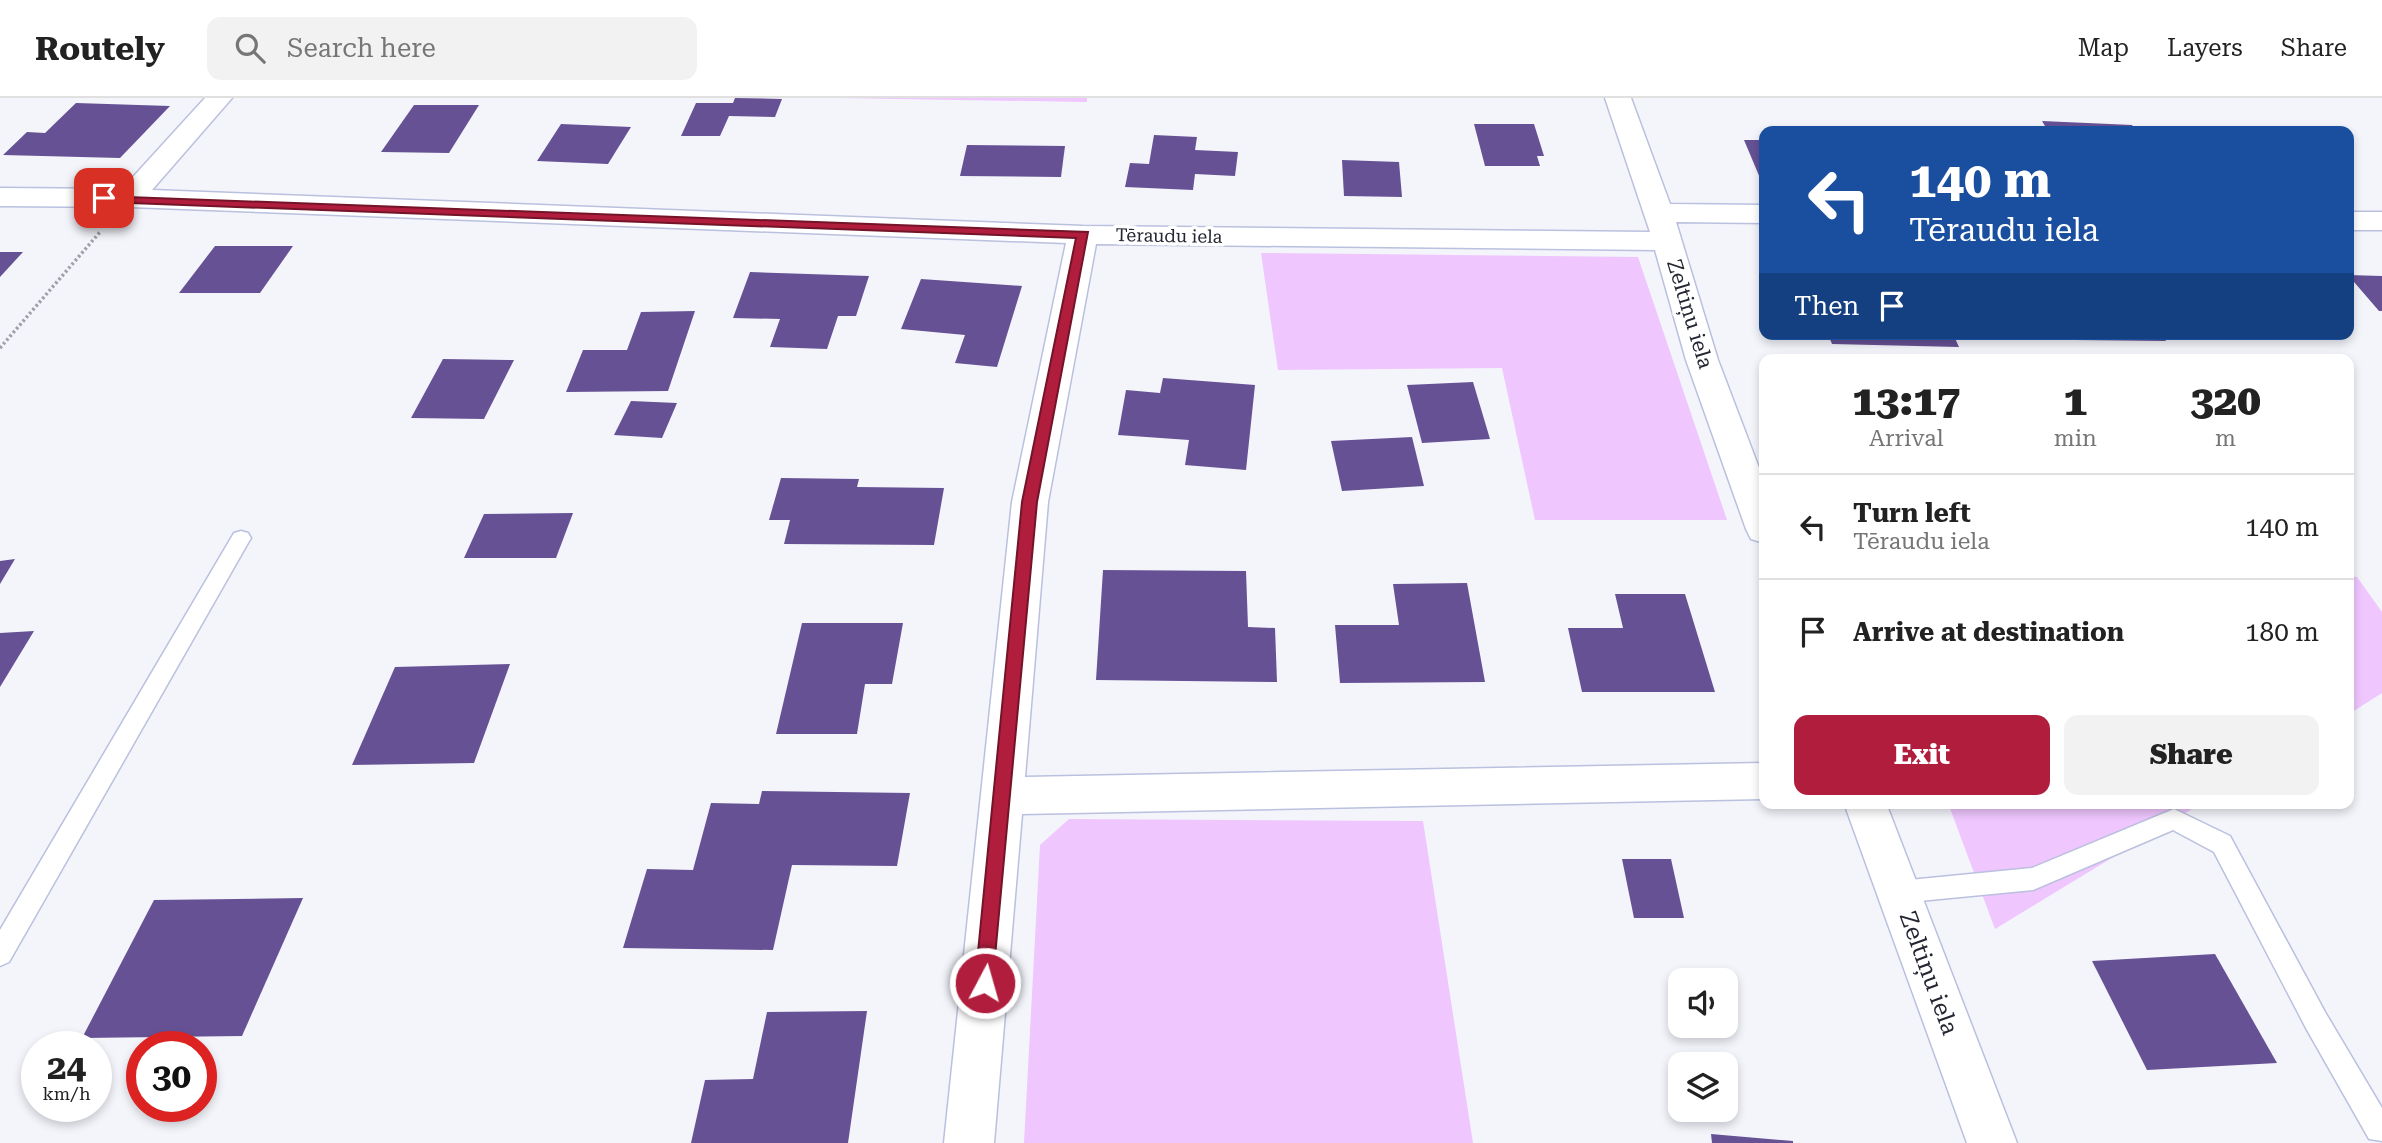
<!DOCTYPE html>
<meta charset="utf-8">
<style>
body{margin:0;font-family:"Roboto Serif",serif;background:#f2f2f2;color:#222;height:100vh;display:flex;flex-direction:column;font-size:26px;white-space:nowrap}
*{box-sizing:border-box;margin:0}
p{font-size:23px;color:#767676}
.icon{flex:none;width:38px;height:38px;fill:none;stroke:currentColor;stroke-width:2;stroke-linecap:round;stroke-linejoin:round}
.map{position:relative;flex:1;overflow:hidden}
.panel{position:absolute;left:1759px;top:256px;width:595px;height:455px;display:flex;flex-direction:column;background:#fff;border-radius:14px;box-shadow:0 4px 10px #0003}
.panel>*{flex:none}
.banner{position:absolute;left:1759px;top:28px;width:595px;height:214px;border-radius:14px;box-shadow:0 4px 10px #0003;background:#1a4fa0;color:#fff;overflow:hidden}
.tools{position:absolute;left:1668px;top:870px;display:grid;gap:14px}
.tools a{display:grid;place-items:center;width:70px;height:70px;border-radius:14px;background:#fff;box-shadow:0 4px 10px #0003;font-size:35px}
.speed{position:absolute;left:21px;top:933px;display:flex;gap:14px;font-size:35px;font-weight:700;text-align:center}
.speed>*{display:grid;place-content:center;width:91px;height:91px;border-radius:50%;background:#fff;box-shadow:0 4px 10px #0003;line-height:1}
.speed small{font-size:18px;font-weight:400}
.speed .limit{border:10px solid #d22;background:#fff;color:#111}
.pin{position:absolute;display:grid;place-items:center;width:60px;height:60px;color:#fff;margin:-30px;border-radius:14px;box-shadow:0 4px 10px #0006}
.me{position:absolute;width:77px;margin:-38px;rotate:6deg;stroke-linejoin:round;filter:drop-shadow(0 0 5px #0008)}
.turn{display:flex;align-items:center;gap:24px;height:147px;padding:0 35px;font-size:32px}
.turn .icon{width:91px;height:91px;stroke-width:2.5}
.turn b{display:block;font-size:49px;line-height:60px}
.then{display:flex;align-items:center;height:66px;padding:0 35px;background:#0003;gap:14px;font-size:26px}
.eta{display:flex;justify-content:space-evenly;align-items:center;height:119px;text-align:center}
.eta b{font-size:42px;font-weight:800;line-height:49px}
.button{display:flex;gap:14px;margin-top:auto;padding:14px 35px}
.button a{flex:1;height:80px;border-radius:14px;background:#b11e3d;color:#fff;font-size:28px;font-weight:800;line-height:80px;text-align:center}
.button a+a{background:#f2f2f2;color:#222}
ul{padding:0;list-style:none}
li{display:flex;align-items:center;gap:21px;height:105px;padding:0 35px;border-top:2px solid #e0e0e0}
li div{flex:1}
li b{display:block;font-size:26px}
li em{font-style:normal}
header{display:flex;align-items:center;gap:42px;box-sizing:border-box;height:98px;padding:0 35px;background:#fff;border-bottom:2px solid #e0e0e0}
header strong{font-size:33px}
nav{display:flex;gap:38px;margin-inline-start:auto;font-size:24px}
.search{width:490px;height:63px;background:#f2f2f2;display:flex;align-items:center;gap:18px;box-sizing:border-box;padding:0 24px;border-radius:14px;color:#767676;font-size:26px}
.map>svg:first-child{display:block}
.green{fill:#efc6fe}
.building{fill:#665195}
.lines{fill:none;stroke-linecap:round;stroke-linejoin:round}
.service-casing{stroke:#bac0de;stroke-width:3}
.minor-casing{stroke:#bac0de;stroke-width:3}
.path{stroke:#9fa1a9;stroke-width:3.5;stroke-dasharray:2.5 2.5;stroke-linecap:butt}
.service{fill:#fff;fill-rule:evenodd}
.minor{fill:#fff;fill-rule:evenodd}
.route{fill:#b11e3d;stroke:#731428;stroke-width:2}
.labels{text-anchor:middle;stroke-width:7;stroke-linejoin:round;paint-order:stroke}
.far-street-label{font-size:18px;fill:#242632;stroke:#fff}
.street-label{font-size:21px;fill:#242632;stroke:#fff}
.near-street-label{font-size:24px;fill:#242632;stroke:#fff}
</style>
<header>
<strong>Routely</strong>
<div class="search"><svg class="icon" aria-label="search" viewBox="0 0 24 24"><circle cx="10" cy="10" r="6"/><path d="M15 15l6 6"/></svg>Search here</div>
<nav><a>Map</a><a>Layers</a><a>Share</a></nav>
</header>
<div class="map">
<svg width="2382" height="1045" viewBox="0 0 2382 1045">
<rect width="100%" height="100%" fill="#f3f5fb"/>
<g class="green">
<polygon points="838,0 1087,0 1087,4"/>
<polygon points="1261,155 1638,159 1727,422 1535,422 1502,270 1278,272"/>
<polygon points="2349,478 2357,479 2382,514 2382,595 2349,616"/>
<polygon points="1948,705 2202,705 1995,831"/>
<polygon points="1069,721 1423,723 1473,1045 1024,1045 1040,747"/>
</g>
<g class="building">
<polygon points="735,0 782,1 775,19 729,18 720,38 681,38 696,5 733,5"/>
<polygon points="76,5 170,8 120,60 3,57 27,34 45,35"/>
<polygon points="414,7 479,7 449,55 381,54"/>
<polygon points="2042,23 2132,27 2136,33 2048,33"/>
<polygon points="561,26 631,29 608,66 537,63"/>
<polygon points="1474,26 1534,26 1544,58 1537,58 1540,68 1485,68"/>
<polygon points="2237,28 2313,29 2317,33 2242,33"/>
<polygon points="1859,29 1910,30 1912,33 1861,33"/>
<polygon points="1154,37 1197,39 1195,52 1238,54 1235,78 1195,76 1193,92 1125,89 1130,65 1149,66"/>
<polygon points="1744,42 1764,42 1764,80 1760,80"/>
<polygon points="967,47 1065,48 1061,79 960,78"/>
<polygon points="1342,62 1399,64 1402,99 1344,98"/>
<polygon points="215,148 293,148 260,195 179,195"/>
<polygon points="0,154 23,154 0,179"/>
<polygon points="750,174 869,178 856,218 838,218 827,251 770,249 780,221 733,220"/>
<polygon points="2348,177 2382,178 2382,213 2379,213"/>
<polygon points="921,181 1022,188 997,269 955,265 965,237 901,231"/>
<polygon points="695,213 668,293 566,294 583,252 627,252 641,214"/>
<polygon points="1828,236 1953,236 1959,249 1832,246"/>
<polygon points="2071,236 2162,236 2166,243 2075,242"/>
<polygon points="443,261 514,262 484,321 411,320"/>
<polygon points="1163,280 1255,287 1246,372 1185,367 1189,342 1118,337 1126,292 1160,295"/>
<polygon points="1473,284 1490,341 1422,345 1407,287"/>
<polygon points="631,303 677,305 662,340 614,337"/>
<polygon points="1412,339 1424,388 1342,393 1331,343"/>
<polygon points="781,380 859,381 857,389 944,390 934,447 784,446 790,422 769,422"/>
<polygon points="573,415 556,460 464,460 484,416"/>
<polygon points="15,461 0,486 0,463"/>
<polygon points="1103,472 1246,473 1248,529 1275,530 1277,584 1096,582"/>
<polygon points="1467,485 1485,584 1340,585 1335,527 1399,527 1393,486"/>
<polygon points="1615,496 1685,496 1715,594 1582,594 1568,530 1623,530"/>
<polygon points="802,525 903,525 892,586 865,586 857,636 776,636"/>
<polygon points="34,533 0,589 0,535"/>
<polygon points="510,566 474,665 352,667 395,569"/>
<polygon points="762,693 910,695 897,768 792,767 773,852 623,850 647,771 693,772 711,705 759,706"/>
<polygon points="1622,761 1671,761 1684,820 1634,820"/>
<polygon points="303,800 242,938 82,940 154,802"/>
<polygon points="2215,856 2277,965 2147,972 2092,863"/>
<polygon points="867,913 848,1045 691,1045 705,982 753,981 767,914"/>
<polygon points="1711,1036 1793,1043 1793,1045 1712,1045"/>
</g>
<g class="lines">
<g class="service-casing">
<g id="service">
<polygon points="241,433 248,435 251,440 248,445 9,864 0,868 0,832 234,435"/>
<polygon points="2174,711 2230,738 2325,914 2382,1010 2382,1043 2369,1041 2307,932 2214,754 2173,732 2033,792 1899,805 1890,802 1887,794 1890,786 1899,783 2032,770"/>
</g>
</g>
<g class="minor-casing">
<g id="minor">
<polygon points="205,0 232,0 152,92 1083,128 1650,134 1605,0 1631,0 1670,106 1764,107 1764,125 1676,124 1718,262 1764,383 1764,445 1751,441 1746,431 1686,262 1655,152 1096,146 1048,404 1025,679 1764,665 1764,701 1022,716 994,1045 944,1045 1012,404 1066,145 130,109 0,108 0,90 122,91"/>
<rect x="2348" y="114" width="34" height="18"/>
<polygon points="1844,705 1886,705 2017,1045 1967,1045"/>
</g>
</g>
<polyline class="path" points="0,250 100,134"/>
<use href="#service" class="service"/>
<use href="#minor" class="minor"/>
</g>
<polygon class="route" points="100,98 1088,134 1037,404 992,891 985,894 978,891 975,885 1022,404 1076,140 104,104 100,103"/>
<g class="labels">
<g class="far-street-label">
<text transform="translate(1169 138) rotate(1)" y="6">Tēraudu iela</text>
</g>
<g class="street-label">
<text transform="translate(1690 216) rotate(73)" y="7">Zeltiņu iela</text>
</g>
<g class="near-street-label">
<text transform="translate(1929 875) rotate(70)" y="8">Zeltiņu iela</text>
</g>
</g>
</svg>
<div class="tools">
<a><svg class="icon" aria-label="sound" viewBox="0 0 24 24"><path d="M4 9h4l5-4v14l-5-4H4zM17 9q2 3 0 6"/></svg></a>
<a><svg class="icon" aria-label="layers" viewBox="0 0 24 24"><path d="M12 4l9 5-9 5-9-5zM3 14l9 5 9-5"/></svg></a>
</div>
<div class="speed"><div>24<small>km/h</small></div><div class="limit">30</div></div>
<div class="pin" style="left:104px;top:100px;background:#d93025"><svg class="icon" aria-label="arrive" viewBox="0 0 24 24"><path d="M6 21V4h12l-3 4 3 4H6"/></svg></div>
<svg class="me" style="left:985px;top:885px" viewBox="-20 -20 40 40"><circle r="17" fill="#b11e3d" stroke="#fff" stroke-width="3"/><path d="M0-11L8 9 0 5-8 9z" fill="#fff"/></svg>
<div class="banner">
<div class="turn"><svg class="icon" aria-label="left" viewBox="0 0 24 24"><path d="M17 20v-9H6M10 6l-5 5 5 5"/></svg><div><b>140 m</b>Tēraudu iela</div></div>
<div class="then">Then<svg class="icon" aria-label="arrive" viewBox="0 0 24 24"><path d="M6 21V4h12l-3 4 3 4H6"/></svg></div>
</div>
<section class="panel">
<div class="eta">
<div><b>13:17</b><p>Arrival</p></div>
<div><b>1</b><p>min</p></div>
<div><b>320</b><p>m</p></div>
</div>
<ul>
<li><svg class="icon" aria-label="left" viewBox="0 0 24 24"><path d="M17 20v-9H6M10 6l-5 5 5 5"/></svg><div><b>Turn left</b><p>Tēraudu iela</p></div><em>140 m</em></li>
<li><svg class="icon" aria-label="arrive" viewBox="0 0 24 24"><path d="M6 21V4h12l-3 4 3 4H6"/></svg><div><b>Arrive at destination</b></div><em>180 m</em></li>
</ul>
<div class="button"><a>Exit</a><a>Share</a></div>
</section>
</div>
